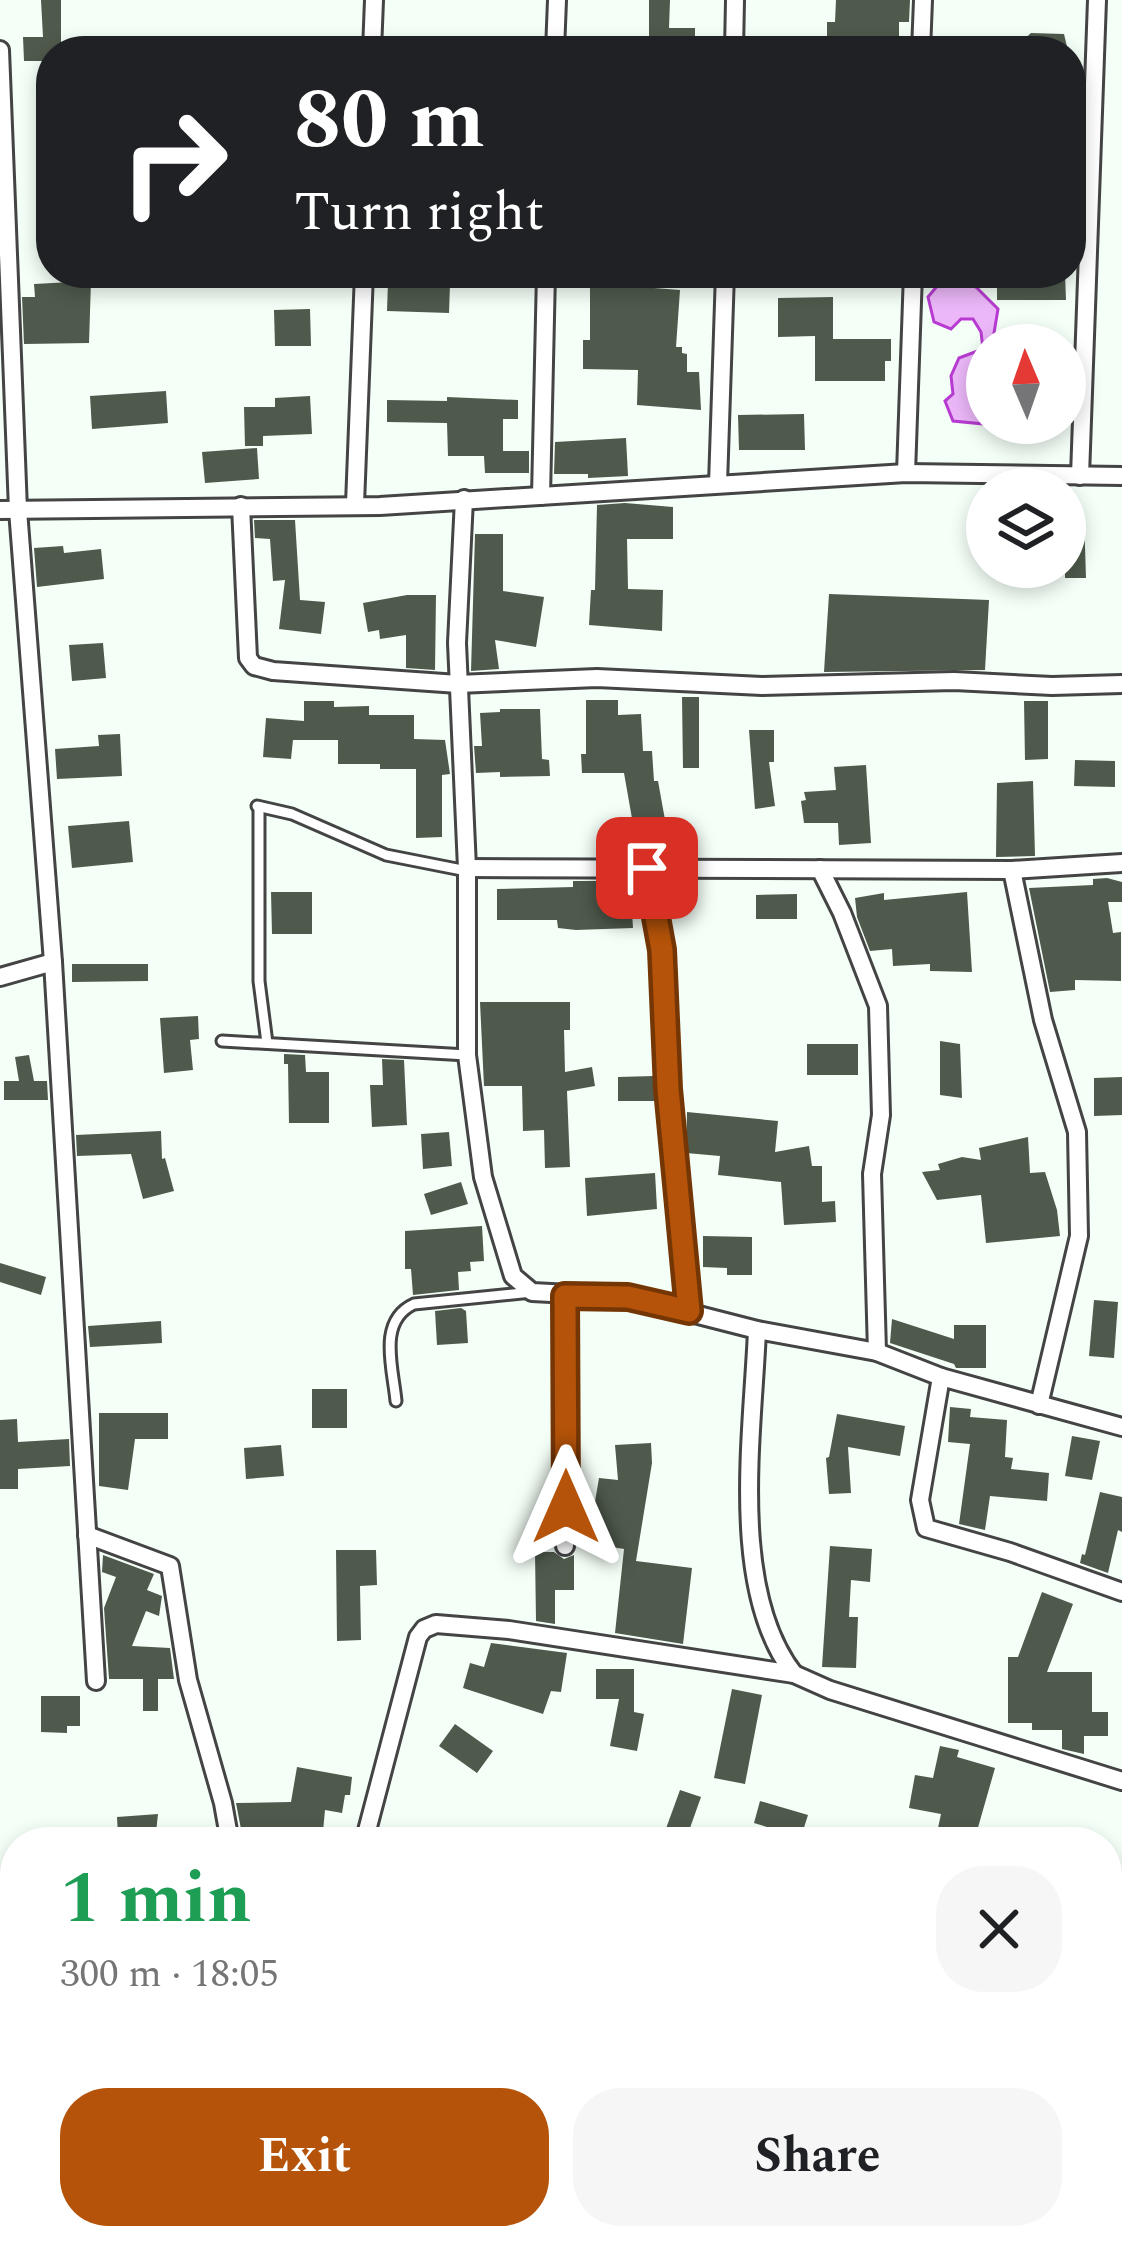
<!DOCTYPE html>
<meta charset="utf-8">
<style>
body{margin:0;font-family:Spectral,serif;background:#f6f6f6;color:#202124;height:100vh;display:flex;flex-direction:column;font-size:45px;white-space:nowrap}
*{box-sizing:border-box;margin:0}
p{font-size:39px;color:#757577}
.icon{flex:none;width:66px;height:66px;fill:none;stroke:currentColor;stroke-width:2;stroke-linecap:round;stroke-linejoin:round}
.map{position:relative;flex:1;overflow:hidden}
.drawer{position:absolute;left:0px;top:1827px;width:1122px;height:423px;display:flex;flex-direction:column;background:#fff;border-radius:48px 48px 0 0;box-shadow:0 6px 18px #0003}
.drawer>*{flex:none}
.guide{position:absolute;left:36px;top:36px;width:1050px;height:252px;border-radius:48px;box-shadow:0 6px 18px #0003;background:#202124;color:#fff;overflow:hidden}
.needle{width:78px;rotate:358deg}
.controls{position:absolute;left:966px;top:324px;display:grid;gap:24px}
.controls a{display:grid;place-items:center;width:120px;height:120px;border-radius:50%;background:#fff;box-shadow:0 6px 18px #0003;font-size:60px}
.pin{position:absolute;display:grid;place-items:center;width:102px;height:102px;color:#fff;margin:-51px;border-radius:24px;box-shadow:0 6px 18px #0006}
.me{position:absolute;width:132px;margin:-66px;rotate:0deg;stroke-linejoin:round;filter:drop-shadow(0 0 9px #0008)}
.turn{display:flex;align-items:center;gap:42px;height:252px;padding:0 60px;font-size:54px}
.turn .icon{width:156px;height:156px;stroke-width:2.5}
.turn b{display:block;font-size:84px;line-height:102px}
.round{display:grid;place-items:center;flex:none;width:126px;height:126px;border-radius:48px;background:#f6f6f6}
.summary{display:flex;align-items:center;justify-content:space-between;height:204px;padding:0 60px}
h1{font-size:72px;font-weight:700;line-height:90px;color:#1e9e55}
.action{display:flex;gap:24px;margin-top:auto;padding:24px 60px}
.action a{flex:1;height:138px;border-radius:48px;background:#b45309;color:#fff;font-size:48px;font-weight:700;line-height:138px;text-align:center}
.action a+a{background:#f6f6f6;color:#202124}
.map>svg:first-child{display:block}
.water{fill:#ebb7f8;stroke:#b73bd2;stroke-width:3}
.building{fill:#4f5a4c}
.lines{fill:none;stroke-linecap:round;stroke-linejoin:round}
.service-casing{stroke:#444;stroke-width:15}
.minor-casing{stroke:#444;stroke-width:22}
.service{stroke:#fff;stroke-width:9}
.minor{stroke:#fff;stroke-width:16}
.route-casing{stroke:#753606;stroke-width:30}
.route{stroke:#b45309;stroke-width:21}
</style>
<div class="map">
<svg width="1122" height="2249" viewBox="0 0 1122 2249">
<rect width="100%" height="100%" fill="#f4fff7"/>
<polygon class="water" points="944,278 976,287 998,309 994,333 999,345 987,345 984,424 953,421 945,401 953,394 951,376 959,358 983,349 981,332 973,319 961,319 951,329 934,322 928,297"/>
<g class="building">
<polygon points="41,0 61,0 61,51 51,51 51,61 24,61 23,37 43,37"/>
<polygon points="649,0 670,0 669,28 695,28 695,51 649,51"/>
<polygon points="836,0 910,0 909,22 899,22 899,45 854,45 854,51 827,51 827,22 835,22"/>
<polygon points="1031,33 1064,34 1068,51 1021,51 1022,41"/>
<polygon points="997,273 1065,273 1066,300 997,300"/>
<polygon points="91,281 89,343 24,344 22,297 35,297 34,284"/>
<polygon points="388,282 450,284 449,313 387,311"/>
<polygon points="590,283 628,283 628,286 680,290 676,347 682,347 682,353 687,354 687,372 699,372 701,410 637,405 638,370 583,369 583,340 590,340"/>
<polygon points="833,297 833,339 891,339 891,361 885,361 885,381 815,381 815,336 778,337 778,298"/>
<polygon points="310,309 311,346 275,346 274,310"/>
<polygon points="166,391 168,423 92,429 90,396"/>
<polygon points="310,396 312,434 263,436 263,446 245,446 244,407 275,407 275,398"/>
<polygon points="447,397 518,400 518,419 503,419 503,451 529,451 529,473 485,473 484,456 448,456 447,423 387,422 387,400 447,401"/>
<polygon points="804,414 805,450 739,450 738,415"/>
<polygon points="626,438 628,476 588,478 588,474 554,474 555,442"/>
<polygon points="257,448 259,479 205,483 202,452"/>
<polygon points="625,503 673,507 673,539 627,539 628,589 663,590 662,631 589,625 591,590 595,590 597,505"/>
<polygon points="1065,516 1084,516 1086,578 1065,578"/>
<polygon points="254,520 295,520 300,600 325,602 321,634 279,629 285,580 273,581 270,539 255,538"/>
<polygon points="475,534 503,534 503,591 544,597 536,647 495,640 499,669 471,671"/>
<polygon points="63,546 64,553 101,549 104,579 37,587 34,548"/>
<polygon points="829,594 989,600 985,670 824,672"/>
<polygon points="436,595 435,670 406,668 406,635 380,639 379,630 368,632 363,603 407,595"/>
<polygon points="103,643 106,678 72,681 69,645"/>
<polygon points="682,697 699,697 699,768 683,768"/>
<polygon points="586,700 618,700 618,715 641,714 643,751 652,751 654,781 658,781 669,842 637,847 624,773 582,773 581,754 586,754"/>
<polygon points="304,701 334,701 334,707 369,706 369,715 414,715 414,739 445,740 450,774 442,775 442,837 416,838 416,769 380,769 380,764 338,764 338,740 293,740 291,759 263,757 266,718 304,721"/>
<polygon points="1024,701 1048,701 1048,759 1025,760"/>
<polygon points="500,709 540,709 542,759 549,760 550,776 500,777 500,772 476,773 474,746 482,746 480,713 500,712"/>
<polygon points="749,730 774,730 774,762 769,762 775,806 755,809"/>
<polygon points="120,734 122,776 57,779 55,749 99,746 98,735"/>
<polygon points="1075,760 1115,761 1115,787 1074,786"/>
<polygon points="866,765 871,843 839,845 838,823 804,823 801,801 806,800 804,792 836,790 834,767"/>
<polygon points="1033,781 1035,856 996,857 997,783"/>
<polygon points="129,821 133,862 72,868 68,826"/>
<polygon points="1107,878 1122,882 1122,902 1108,902 1113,933 1121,932 1121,981 1075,980 1075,990 1050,992 1029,888 1093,885 1093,879"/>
<polygon points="573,881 630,881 633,928 576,930 558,928 557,920 497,920 497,889 573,887"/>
<polygon points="271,892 312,892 312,934 272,934"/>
<polygon points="967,892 972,972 930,971 930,964 893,966 892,949 870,951 857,917 855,898 884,893 884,900"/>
<polygon points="797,894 797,919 756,919 756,895"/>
<polygon points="72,964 148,964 148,981 72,982"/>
<polygon points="480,1002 570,1002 570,1030 564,1030 565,1072 592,1067 595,1086 567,1091 570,1167 545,1168 544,1130 523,1131 522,1086 484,1086"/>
<polygon points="198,1016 199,1039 190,1040 193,1070 164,1073 160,1018"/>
<polygon points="940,1041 960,1044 962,1098 940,1095"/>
<rect x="807" y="1044" width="51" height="31"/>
<polygon points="284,1054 305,1055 306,1072 329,1072 329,1123 289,1123 288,1064 284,1064"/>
<polygon points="29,1055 34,1081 47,1081 48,1100 4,1100 4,1081 19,1081 15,1057"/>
<polygon points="382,1059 404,1060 407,1125 372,1127 370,1085 383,1085"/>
<polygon points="654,1076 655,1101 618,1101 618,1077"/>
<polygon points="1122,1077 1122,1115 1094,1116 1094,1078"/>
<polygon points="687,1112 778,1121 775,1152 809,1146 812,1166 822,1166 822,1202 835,1201 836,1222 784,1225 781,1182 718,1175 720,1156 686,1153"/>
<polygon points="161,1131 162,1159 165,1158 174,1191 143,1199 131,1154 77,1156 76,1135"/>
<polygon points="449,1132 452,1166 423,1169 421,1134"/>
<polygon points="1028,1137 1030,1173 1045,1172 1057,1210 1060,1236 986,1243 981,1195 937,1200 922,1172 940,1170 938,1164 962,1157 981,1160 979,1148"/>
<polygon points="655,1173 657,1209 587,1216 585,1178"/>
<polygon points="461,1182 468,1204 431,1215 424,1194"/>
<polygon points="482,1226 484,1261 470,1262 471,1271 458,1272 459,1290 413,1295 411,1269 405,1269 405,1231"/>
<polygon points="703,1236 752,1237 752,1275 727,1275 727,1268 703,1267"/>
<polygon points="0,1263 46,1277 41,1295 0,1282"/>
<polygon points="1094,1300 1118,1302 1114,1358 1089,1356"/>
<polygon points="461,1308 466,1311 468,1343 437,1345 435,1311"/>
<polygon points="892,1319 954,1339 954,1325 986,1325 986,1368 956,1368 954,1364 890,1343"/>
<polygon points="161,1321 162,1343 90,1347 88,1326"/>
<rect x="312" y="1389" width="35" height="39"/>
<polygon points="950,1407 971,1409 970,1417 1007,1420 1005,1457 1013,1458 1011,1469 1049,1473 1047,1501 990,1496 985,1530 959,1524 970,1444 948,1442"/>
<polygon points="99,1413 168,1413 168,1439 135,1439 128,1490 99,1486"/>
<polygon points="837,1414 905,1426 900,1456 848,1447 851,1493 829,1494 826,1458 829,1457"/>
<polygon points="17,1419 18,1442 69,1439 70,1466 18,1469 18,1489 0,1489 0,1420"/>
<polygon points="1072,1436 1100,1441 1092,1480 1065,1476"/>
<polygon points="651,1443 652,1463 636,1561 692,1568 683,1644 615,1633 624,1549 588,1543 599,1478 618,1480 615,1445"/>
<polygon points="281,1445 284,1476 246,1479 244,1448"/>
<polygon points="1100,1492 1122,1497 1122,1532 1118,1530 1108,1573 1080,1563 1082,1554 1085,1555"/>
<polygon points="830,1546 872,1549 870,1582 851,1580 849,1617 858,1617 856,1668 822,1667"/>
<polygon points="336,1550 376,1550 377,1585 360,1586 361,1640 337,1641"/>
<polygon points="535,1552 554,1552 564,1559 574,1555 574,1590 555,1590 555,1624 536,1621"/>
<polygon points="103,1555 154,1574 147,1590 162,1596 159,1616 146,1611 132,1646 170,1648 174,1679 158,1679 158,1711 143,1711 143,1679 109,1679 104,1608 116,1577 102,1572"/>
<polygon points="1042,1592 1073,1604 1047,1672 1092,1672 1092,1712 1108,1712 1108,1736 1084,1736 1084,1754 1062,1749 1062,1730 1032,1730 1032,1723 1008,1723 1008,1657 1018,1657"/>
<polygon points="491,1643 567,1653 561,1692 551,1691 543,1714 463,1688 470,1663 484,1667"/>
<polygon points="596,1669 634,1669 634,1712 644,1714 637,1751 610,1746 619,1699 596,1699"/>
<polygon points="732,1689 762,1695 745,1784 714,1778"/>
<polygon points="41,1696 80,1696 80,1726 67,1726 67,1733 41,1732"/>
<polygon points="455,1724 493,1751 477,1773 439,1746"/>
<polygon points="940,1746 959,1750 957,1757 995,1768 977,1831 1002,1838 1001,1842 935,1842 941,1814 909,1808 915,1775 933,1778"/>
<polygon points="297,1767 352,1777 350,1795 345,1795 342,1813 325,1810 322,1842 274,1842 274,1829 241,1829 236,1803 291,1802"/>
<polygon points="680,1790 701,1797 685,1842 664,1834"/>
<polygon points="760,1801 808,1815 801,1837 754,1823"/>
<polygon points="158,1814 155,1842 133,1842 132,1834 118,1835 117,1817"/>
<polygon points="1107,1981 1122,1985 1122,2048 1107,2045"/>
</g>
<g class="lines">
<g class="service-casing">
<g id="service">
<polyline points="257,806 292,814 386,855 467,871"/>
<polyline points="259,807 259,981 267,1043"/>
<polyline points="222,1041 467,1055"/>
<path d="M396,1401C393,1368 377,1321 414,1304L532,1292"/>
</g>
</g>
<g class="minor-casing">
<g id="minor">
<polyline points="0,50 18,510 53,962 96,1681"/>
<polyline points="372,51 374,0"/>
<polyline points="555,51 557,0"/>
<polyline points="734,51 735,0"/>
<polyline points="921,51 923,0"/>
<polyline points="906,473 913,273"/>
<polyline points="1080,476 1097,0"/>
<polyline points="718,484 725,273"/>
<polyline points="541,496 546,273"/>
<polyline points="464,499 457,643 467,868 467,1055 483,1177 513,1276 532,1292 628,1297 757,1330 877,1352 941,1377 1122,1427"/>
<polyline points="355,504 364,273"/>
<polyline points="241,506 248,658 254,666 273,671 458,684 597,678 762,686 954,681 1052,686 1122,684"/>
<polyline points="0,510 380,506 906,473 1122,476"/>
<polyline points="467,868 1012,870 1122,863"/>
<polyline points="647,869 662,950 667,1089 689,1311"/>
<polyline points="820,869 842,913 878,1006 881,1115 872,1174 877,1352"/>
<polyline points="1012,870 1043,1020 1077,1132 1079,1236 1039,1405"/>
<polyline points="0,977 53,962"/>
<polyline points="565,1296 565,1546"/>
<path d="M757,1330C753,1432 728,1589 794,1674"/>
<polyline points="941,1377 920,1500 926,1528 1010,1552 1122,1592"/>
<polyline points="87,1535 170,1566 188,1680 223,1803 230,1842"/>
<polyline points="364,1842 418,1637 424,1629 436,1624 509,1630 794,1674 830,1690 1122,1781"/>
<polyline points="1107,1959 1122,1963"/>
<polyline points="1107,2151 1122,2154"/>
<polyline points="177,2235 177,2249"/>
<polyline points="752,2235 804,2249"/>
<polyline points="327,2249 327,2235"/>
<polyline points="986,2249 1000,2235"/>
</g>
</g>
<use href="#service" class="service"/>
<use href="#minor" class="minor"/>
</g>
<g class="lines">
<g class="route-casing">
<polyline id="route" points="566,1507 565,1296 628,1297 689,1311 668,1089 662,950 647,868"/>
</g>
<use href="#route" class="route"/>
</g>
</svg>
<div class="controls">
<a><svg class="needle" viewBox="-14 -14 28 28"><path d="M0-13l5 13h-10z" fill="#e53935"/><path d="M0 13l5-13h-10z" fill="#757577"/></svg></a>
<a><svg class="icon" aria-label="layers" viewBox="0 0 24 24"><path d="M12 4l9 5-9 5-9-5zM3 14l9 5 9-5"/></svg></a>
</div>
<div class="pin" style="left:647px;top:868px;background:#d93025"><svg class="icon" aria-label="arrive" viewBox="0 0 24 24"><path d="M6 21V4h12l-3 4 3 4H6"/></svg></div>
<svg class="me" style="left:566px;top:1507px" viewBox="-20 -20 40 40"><path d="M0-17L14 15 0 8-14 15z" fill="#b45309" stroke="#fff" stroke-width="4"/></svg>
<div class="guide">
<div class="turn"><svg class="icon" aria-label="right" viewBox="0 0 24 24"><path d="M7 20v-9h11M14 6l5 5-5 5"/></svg><div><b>80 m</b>Turn right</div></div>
</div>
<section class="drawer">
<div class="summary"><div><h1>1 min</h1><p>300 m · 18:05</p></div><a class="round"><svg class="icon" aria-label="close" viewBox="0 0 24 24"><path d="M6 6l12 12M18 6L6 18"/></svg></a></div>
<div class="action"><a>Exit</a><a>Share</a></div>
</section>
</div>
